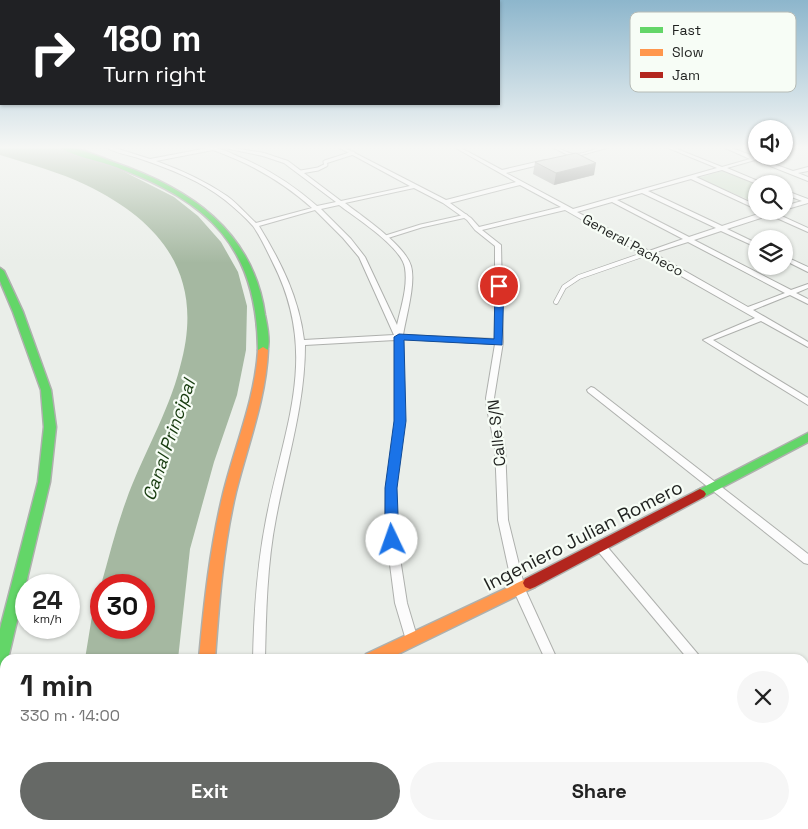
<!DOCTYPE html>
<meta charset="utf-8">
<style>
body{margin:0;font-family:"Space Grotesk",sans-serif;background:#f6f6f6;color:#222;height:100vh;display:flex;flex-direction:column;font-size:19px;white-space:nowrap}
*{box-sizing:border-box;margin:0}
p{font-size:16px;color:#767676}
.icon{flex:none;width:28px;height:28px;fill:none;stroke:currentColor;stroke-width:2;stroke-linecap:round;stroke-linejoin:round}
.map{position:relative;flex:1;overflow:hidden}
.drawer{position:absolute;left:0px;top:654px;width:809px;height:176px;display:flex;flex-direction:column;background:#fff;border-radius:15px 15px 0 0;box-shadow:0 1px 4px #0004}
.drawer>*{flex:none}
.top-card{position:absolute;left:0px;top:0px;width:500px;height:105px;box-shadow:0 1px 4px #0004;background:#202124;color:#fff;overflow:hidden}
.controls{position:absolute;left:748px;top:120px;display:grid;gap:10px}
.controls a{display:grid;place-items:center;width:45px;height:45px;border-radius:50%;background:#fff;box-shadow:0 1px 4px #0004;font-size:25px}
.speed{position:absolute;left:15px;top:574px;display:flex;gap:10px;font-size:25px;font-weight:700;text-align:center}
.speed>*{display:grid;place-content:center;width:65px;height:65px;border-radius:50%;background:#fff;box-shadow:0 1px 4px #0004;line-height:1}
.speed small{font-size:12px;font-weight:400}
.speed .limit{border:8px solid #d22;background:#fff;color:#111}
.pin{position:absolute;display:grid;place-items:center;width:42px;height:42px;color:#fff;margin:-21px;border:2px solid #fff;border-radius:50%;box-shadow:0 1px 5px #0007}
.me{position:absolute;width:55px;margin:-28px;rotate:357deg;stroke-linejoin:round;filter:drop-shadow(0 0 4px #0008)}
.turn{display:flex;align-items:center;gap:18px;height:105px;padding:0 20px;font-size:22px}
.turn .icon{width:65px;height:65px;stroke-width:2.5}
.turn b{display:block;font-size:35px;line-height:42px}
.round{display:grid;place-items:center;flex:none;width:52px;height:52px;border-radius:26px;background:#f6f6f6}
.overview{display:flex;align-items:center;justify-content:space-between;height:85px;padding:0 20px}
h1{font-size:30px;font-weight:600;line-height:38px}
.action{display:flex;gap:10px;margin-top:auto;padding:10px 20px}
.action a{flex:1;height:58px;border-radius:30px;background:#666966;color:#fff;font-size:20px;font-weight:600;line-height:58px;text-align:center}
.action a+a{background:#f6f6f6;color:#222}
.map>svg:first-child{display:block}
.green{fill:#d1e0ce}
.water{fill:#a5b8a1}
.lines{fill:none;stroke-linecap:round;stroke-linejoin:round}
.lane-far1-casing{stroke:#aeb0ad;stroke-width:5}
.lane-casing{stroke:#aeb0ad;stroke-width:5.5}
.street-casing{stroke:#aeb0ad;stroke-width:2}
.fast-casing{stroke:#aeb0ad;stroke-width:3}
.slow-casing{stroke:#aeb0ad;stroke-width:3}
.jam-casing{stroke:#aeb0ad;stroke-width:3}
.lane-far1{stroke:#fcfcfc;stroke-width:3}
.lane{stroke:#fcfcfc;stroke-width:4}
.street{fill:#fcfcfc;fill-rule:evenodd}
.fast{fill:#63d668;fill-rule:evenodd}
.slow{fill:#ff974d;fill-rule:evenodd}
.jam{fill:#b3261e;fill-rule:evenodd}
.wall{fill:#b3b5b2}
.shaded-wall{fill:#929491}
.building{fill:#d0d3cf;stroke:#929491}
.route{fill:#1a73e8;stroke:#114b97}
.labels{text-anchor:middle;stroke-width:4.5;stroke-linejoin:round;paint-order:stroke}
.far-street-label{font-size:14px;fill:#1f211f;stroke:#f7fdf6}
.street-label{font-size:16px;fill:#1f211f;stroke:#f7fdf6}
.water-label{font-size:18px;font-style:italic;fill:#163a0e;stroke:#f7fdf6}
.near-street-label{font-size:19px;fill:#1f211f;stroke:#f7fdf6}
.key{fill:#f7fdf6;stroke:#b6bbb6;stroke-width:1}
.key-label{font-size:14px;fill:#1f211f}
</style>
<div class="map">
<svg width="808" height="829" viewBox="0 0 808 829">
<rect width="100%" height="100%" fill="#eaeee9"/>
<polygon class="green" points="722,171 756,184 756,203 698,178"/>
<g class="water">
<path d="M0,147H52L113,166L174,197L198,216L221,242L238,272L247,306L246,350L237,395L214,462L190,549L178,659H85L92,616L101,586V628H144V585H101C109,557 116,528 126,501C142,456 168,414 180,367C205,279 165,223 86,185C59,172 29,164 0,155Z"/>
<polygon points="60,825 173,825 173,829 59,829"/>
</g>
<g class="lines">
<g class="lane-far1-casing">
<g id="lane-far1">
<polyline points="301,172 318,169 326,165 325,162 353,153"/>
<polyline points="386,237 421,226 466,216"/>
<polyline points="641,255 648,253"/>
</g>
</g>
<g class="lane-casing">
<polyline id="lane" points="556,302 564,287 579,277 645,254"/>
</g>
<g class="street-casing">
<g id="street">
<path d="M106,147H112L150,159L208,148V147C218,147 227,151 237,156C267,168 293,185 317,206L336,202L284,163L263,156L225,148L228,147L264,153L288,161L341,201L410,186L338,147H343L446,200L516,182L454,147H459L502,170L545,160L548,162L547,163L506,173L573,209L717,168L666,147H672L722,167L750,159L723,147H729L756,157L767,156L760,159L793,171L808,167V171L798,173L808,177V181L755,160L727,168L765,184H757L722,170L696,177L756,205V209L691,179L648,191L722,226L767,211H778L775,213L808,228V232L770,215L727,229L756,243V247L721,231L694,240L791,290L808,284V288L796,293L808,299V304L790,295L753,310L808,342V347L761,321L713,340L808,398V405L703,340L755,318L565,210L482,230L501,245L503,342L494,398L495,409L505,446L508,520L525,589L557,659H545L513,589L498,520L495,446L487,409L486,398L495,344L403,339L404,421L396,489L395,526L407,603L418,640L416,644L412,645L408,644L406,640L395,603L385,526L386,489L396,421L395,340L305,345C305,405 287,460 276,518C267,564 266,612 265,659H253C254,612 257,566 266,520C284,426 320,356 273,263C267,251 261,237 253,226C245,217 235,208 225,200C201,181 170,169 141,159C130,155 114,153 106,147ZM213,150C250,163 283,182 312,208L256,223C246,214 238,204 227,196C205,181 181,170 156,161ZM520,185L561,207L479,227L471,218L450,203ZM414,188L443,203L467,220L475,230L495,246V339L403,335C406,317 416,283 411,266C405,245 363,217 345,203ZM642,193L716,228L689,237L617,200ZM612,202L683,239L649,251L577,212ZM339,205C356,218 402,247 405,268C408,287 401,307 397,325L365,257L351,239L321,209ZM315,210L343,238L359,257L394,335L304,340C299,298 281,262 259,226ZM688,242L785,293L748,307L653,253Z"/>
<path d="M552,147C560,147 567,154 575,154C587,154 598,146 610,147L567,159L564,157L568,155Z"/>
<polygon points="794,147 800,147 784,152 784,150"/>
<polygon points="784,190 808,199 808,203 784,210 784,206 802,201 784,194"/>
<polygon points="784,256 808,267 808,272 784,260"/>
<polygon points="591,387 594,388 808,554 808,564 804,563 588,392 587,390"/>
<polygon points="600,542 604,543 702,659 688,659 596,549 595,546 596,543"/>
<polygon points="808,682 808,695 804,697 804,684"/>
<polygon points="804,779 808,781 808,798 804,796"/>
<rect x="268" y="825" width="14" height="4"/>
<polygon points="450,825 466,825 467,829 451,829"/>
<polygon points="605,825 636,825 637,829 604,829"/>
</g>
</g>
<g class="fast-casing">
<g id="fast">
<path d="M59,147C77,146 97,156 113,162C189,188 253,230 265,315C267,325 271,342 267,352H259L258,350C257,246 209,202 116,167C100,161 72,156 59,147Z"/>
<polygon points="0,268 4,271 23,312 51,390 56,427 50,482 8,659 5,659 5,665 0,667 0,629 38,482 44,427 41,390 13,312 0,281"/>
<polygon points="808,433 808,442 704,497 696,497 694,494 696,491"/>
<rect x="187" y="825" width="18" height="4"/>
</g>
</g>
<g class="slow-casing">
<g id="slow">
<path d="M263,347L268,350C266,399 248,444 236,492C223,547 219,603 215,659H199C204,603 210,548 223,494C235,445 255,400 258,350Z"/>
<polygon points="530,577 535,579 537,583 535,587 388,659 364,659 366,654"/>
</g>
</g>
<g class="jam-casing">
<polygon id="jam" points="700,489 704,491 706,494 704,497 535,587 530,589 525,587 523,583 525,579"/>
</g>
<use href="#lane-far1" class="lane-far1"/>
<use href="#lane" class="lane"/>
<use href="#street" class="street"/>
<use href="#fast" class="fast"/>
<use href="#slow" class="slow"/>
<use href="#jam" class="jam"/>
</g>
<polygon class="wall" points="535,162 594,175 554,185 533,174"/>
<polygon class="shaded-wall" points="596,163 594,175 554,185 556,173"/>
<polygon class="building" points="576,153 596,163 556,173 535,162"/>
<linearGradient id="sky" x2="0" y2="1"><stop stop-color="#8db6cc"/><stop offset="0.56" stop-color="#f6f7f5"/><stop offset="1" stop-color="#f6f7f5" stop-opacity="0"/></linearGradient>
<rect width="808" height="263" fill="url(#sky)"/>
<polygon class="route" points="499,283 504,286 502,345 404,340 406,421 397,488 399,540 397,543 392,545 387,543 385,540 385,488 394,421 394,337 399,334 494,339 495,286"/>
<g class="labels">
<g class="far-street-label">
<text transform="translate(633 245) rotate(29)" y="5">General Pacheco</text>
</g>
<g class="street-label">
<text transform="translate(496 433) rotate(-96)" y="6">Calle S/N</text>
</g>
<g class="water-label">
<text transform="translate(169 440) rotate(-71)" y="6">Canal Principal</text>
</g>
<g class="near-street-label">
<text transform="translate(583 535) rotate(-27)" y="7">Ingeniero Julian Romero</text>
</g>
</g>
<rect x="630" y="12" width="166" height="80" rx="8" class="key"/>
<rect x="640" y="27" width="23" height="6" fill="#63d668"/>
<rect x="640" y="49" width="23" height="7" fill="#ff974d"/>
<rect x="640" y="72" width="23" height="6" fill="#b3261e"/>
<g class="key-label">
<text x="672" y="35">Fast</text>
<text x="672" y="57">Slow</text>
<text x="672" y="80">Jam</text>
</g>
</svg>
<div class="controls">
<a><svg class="icon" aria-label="sound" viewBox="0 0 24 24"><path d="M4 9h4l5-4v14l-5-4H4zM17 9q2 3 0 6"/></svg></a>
<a><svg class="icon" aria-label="search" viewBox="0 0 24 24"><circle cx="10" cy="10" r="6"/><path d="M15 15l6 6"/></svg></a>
<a><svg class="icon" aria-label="layers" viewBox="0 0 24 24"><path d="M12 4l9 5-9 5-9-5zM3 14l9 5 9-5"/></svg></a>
</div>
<div class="speed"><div>24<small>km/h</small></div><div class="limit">30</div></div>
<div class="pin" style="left:499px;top:286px;background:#d93025"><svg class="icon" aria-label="arrive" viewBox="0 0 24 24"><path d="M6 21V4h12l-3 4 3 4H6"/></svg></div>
<svg class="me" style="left:392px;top:540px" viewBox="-20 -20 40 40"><circle r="19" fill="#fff"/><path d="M0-13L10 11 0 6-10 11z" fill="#1a73e8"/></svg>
<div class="top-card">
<div class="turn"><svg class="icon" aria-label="right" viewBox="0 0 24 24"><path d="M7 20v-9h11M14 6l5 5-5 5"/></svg><div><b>180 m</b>Turn right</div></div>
</div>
<section class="drawer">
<div class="overview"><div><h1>1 min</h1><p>330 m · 14:00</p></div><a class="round"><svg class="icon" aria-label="close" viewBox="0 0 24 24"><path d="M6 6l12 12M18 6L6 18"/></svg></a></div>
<div class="action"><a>Exit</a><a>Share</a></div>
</section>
</div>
